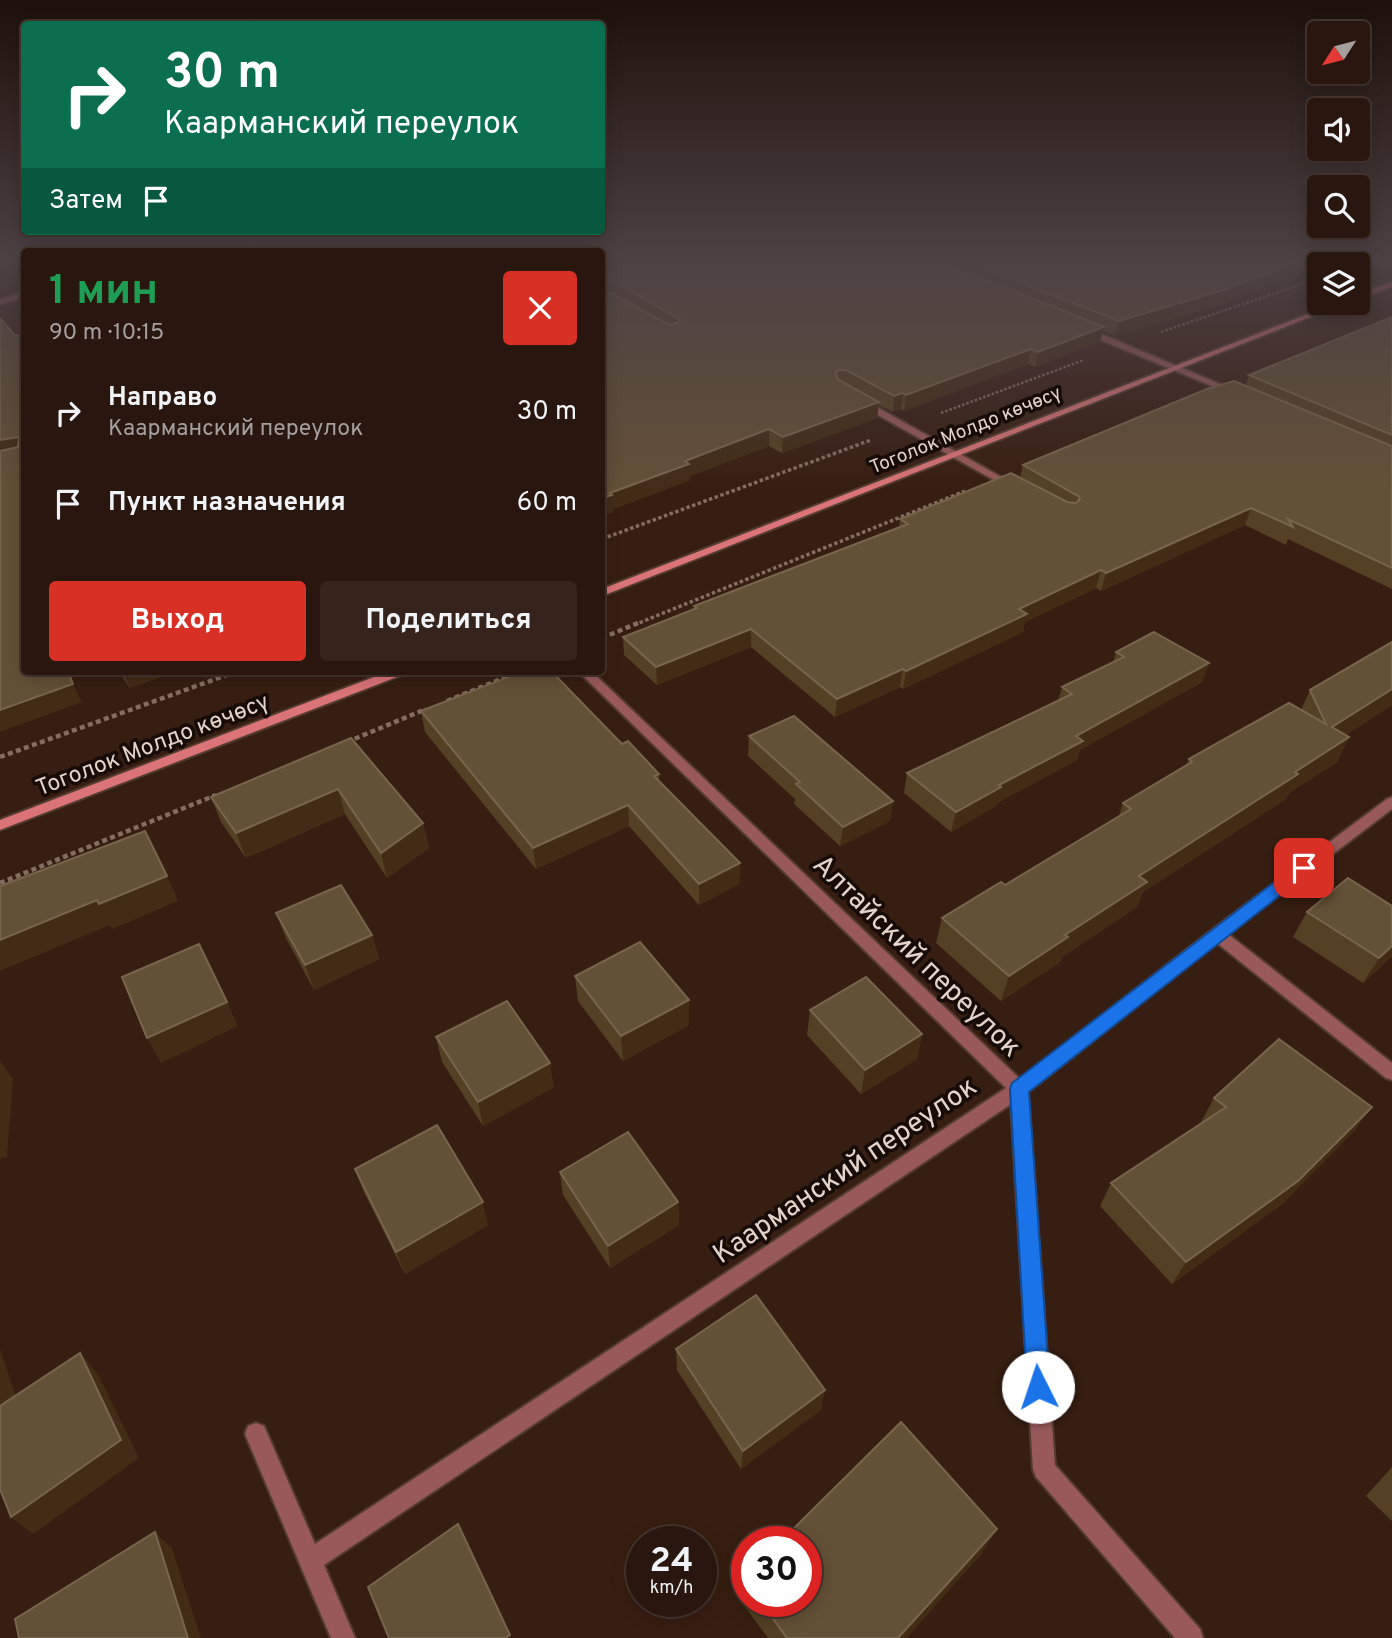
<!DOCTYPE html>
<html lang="ru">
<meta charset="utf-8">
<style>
body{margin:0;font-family:Overpass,sans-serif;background:#35231c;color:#f1f3f6;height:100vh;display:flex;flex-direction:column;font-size:26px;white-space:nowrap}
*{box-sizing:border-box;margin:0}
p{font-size:23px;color:#a59f9e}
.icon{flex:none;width:38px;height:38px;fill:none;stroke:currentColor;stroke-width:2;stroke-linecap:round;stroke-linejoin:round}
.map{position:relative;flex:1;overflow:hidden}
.drawer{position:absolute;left:21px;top:248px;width:584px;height:427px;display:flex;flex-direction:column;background:#29160e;border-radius:7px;box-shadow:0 4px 18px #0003,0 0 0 2px #45352e}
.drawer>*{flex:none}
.top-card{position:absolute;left:21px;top:21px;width:584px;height:214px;border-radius:7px;box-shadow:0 4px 18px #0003,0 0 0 2px #45352e;background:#0b6e4f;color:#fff;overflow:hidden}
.needle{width:46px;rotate:234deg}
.buttons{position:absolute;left:1307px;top:21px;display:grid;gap:14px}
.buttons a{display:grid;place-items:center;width:63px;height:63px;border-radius:7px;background:#29160e;box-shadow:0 4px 18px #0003,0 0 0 2px #45352e;font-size:35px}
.speed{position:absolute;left:626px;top:1526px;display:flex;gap:14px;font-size:35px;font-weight:700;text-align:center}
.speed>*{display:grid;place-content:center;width:91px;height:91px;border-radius:50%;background:#29160e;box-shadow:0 4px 18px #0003,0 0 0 2px #45352e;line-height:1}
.speed small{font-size:18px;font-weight:400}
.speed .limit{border:10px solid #d22;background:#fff;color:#111}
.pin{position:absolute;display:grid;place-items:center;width:60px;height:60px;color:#fff;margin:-30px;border-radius:14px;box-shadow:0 4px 10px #0006}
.me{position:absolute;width:77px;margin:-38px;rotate:356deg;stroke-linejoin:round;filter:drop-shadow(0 0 5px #0008)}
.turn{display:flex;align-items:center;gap:24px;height:147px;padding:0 28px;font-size:32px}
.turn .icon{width:91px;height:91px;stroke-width:2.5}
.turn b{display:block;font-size:49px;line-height:60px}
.then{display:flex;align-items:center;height:66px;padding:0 28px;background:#0003;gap:14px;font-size:26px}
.round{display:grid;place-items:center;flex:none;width:74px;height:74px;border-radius:7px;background:#35231c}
.summary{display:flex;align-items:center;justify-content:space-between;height:119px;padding:0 28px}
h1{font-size:42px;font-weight:700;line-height:52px;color:#1e9e55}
.cta{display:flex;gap:14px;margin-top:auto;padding:14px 28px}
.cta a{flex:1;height:80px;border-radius:7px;background:#d93025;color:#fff;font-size:28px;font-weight:700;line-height:80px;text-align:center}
.cta a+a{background:#35231c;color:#f1f3f6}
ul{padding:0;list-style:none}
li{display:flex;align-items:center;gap:21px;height:91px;padding:0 28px}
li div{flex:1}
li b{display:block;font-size:26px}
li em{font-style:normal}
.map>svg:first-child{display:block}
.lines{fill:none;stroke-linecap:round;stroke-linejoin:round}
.service-casing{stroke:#533b30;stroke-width:4}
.minor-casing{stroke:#533b30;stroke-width:4}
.tertiary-casing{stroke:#533b30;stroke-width:4}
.secondary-casing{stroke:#533b30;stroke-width:4}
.path-far2{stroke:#846e64;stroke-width:2.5;stroke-dasharray:2.5 2;stroke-linecap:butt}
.path-far1{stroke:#846e64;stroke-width:3.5;stroke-dasharray:3.5 2.5;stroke-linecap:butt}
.path{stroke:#846e64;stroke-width:4.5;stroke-dasharray:5 3.5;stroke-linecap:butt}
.service{fill:#99595b;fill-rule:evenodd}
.minor{fill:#99595b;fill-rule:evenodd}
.tertiary{fill:#99595b;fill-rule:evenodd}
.secondary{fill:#da7478;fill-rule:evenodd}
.wall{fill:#544125}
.shaded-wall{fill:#422c16}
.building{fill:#635137;stroke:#78654e;stroke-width:2}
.route{fill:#1a73e8;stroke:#114b97;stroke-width:2}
.labels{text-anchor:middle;stroke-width:7;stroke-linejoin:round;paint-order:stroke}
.far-street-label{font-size:19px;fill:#e4d3cb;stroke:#160b06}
.street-label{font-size:23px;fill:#e4d3cb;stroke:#160b06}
.near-street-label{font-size:28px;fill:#e4d3cb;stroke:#160b06}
</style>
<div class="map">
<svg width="1392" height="1638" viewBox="0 0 1392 1638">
<rect width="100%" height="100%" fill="#371e12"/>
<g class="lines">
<g class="service-casing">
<polygon id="service" points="860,401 866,401 1019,487 1010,489 860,405"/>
</g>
<g class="minor-casing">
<g id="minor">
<polygon points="1081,328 1087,328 1241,393 1234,395 1081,332"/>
<polygon points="579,672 592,672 1020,1079 1212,930 1387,799 1392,797 1392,809 1228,934 1392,1063 1392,1080 1386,1078 1217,943 1028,1092 1055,1465 1200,1629 1203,1638 1175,1638 1036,1477 1033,1469 1011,1104 324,1565 355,1638 331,1638 245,1434 248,1426 256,1423 264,1426 315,1544 1006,1088"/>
</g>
</g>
<g class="tertiary-casing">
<polygon id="tertiary" points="21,293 24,293 24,297 0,304 0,300"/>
</g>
<g class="secondary-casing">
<g id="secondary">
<polygon points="1392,282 1392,287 1358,299 1358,294"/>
<polygon points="1336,303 1346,303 602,596 602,589"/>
<polygon points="387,672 404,672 402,675 0,830 0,820"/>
</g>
</g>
<g class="path-far2">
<polyline points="1161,332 1320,278"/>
<polyline points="941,413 1084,360"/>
</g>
<g class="path-far1">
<polyline points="602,539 871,440"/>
<polyline points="634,625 965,491"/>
</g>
<g class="path">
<polyline points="602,638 638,623"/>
<polyline points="447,701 518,672"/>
<polyline points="347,742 426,709"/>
<polyline points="0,757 235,672"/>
<polyline points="0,883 216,795"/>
</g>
<use href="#service" class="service"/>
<use href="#minor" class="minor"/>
<use href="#tertiary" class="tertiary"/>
<use href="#secondary" class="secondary"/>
</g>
<g class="wall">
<polygon points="602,260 1338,260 1328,264 1320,264 1297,277 1293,276 1220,305 1115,336 1103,331 1100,342 1035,367 1028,364 904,411 901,409 893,412 879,405 877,418 782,453 769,446 690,476 690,480 613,509 613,512 602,516 606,294 602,292"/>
<polygon points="1392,317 1392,589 1288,539 1286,545 1245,525 1101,591 1096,588 1025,622 1023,632 903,689 900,687 835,717 751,647 657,685 624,655 623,637 694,609 694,606 899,528 900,519 1020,478 1023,465 1246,386 1249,375"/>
<polygon points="1392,642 1392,705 1346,735 1349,737 1337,762 1289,793 1286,799 1143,892 1137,907 1062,957 1060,962 1001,1001 936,943 942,918 1005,885 1119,816 1123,803 1186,765 1189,759 1301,710 1310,690"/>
<polygon points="1116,652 1209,663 1202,682 1080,750 1077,760 997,803 996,806 951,832 904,793 907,773 1058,701 1062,687 1113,662"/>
<polygon points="119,672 174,672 130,688"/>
<polygon points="421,711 622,744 659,774 659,781 740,863 739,884 699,905 629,826 536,869 425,732"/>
<polygon points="749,736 893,801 890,821 840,846 794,804 795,799 748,756"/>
<polygon points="351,738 423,823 429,848 387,878 345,814 246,858 221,822 211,797"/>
<polygon points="1307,912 1392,956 1363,983 1293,937"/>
<polygon points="276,913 372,935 379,959 314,990 286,938"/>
<polygon points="575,976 689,1000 689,1025 623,1061 578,1001"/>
<polygon points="810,1010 922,1034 917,1059 861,1094 807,1035"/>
<polygon points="436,1037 554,1087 483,1126 442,1062"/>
<polygon points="1214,1098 1355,1130 1282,1204 1172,1284 1100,1206 1111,1183 1202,1123 1201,1122"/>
<polygon points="355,1169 488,1225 405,1274 364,1192"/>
<polygon points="560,1172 678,1202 679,1225 610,1268 563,1195"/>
<polygon points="676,1349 821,1410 741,1469 677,1370"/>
<polygon points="1392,1467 1392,1521 1366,1496"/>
<polygon points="982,1553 906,1638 768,1638 741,1601 743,1578 747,1574 747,1601 807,1601"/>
</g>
<g class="shaded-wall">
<polygon points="0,260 24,260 24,265 0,272"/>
<polygon points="1309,260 1338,260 1328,264 1320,264 1320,268 1297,277 1302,263"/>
<polygon points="1298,262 1293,276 1220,305 1115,336 1119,321"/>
<polygon points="1104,327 1100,342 1035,367 1038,352"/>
<polygon points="1031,349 1028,364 904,411 906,395"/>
<polygon points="903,393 901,409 893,412 894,396"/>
<polygon points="879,402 877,418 782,453 783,437"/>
<polygon points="769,429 769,446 690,476 690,480 613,509 613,512 602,516 602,498 610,493 685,461"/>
<polygon points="19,437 24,450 0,458 0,440"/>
<polygon points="1251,508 1245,525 1101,591 1106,573"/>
<polygon points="1101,570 1096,588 1025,622 1023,632 903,689 906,671 1019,609"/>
<polygon points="751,629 751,647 657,685 656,667"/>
<polygon points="1209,663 1202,682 1080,750 1077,760 997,803 996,806 951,832 956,812 1076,736"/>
<polygon points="903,669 900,687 835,717 837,699"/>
<polygon points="123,672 174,672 130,688"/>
<polygon points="73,684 82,702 0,732 0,710"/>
<polygon points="1392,689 1392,705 1320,752 1332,727"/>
<polygon points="1349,737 1337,762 1289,793 1286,799 1143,892 1137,907 1062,957 1060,962 1001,1001 1009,976 1065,935 1139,876"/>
<polygon points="338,789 345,814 246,858 236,833"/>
<polygon points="893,801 890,821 840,846 843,827"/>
<polygon points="628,805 629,826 536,869 533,848"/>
<polygon points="423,823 429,848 387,878 381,853"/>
<polygon points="740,863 739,884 699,905 699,884"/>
<polygon points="167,876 178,901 112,929 110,925 0,971 0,940 97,900"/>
<polygon points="372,935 379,959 314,990 305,965"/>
<polygon points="1392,946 1392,956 1363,983 1379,958"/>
<polygon points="689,1000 689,1025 623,1061 621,1036"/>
<polygon points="227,1002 238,1026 161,1063 147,1038"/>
<polygon points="922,1034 917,1059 861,1094 865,1070"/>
<polygon points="0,1061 13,1079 7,1157 0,1159"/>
<polygon points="550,1063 554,1087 483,1126 478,1102"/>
<polygon points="1372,1107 1355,1130 1282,1204 1172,1284 1186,1262"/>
<polygon points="483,1202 488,1225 405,1274 396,1252"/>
<polygon points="678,1202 679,1225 610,1268 608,1246"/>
<polygon points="0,1349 19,1406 0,1417"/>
<polygon points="80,1353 98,1374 139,1458 33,1534 11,1517"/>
<polygon points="825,1390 821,1410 741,1469 743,1451"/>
<polygon points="997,1529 982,1553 906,1638 898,1638"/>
<polygon points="155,1532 172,1549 201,1638 188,1638"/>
</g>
<g class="building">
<polygon points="602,260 937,260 1104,327 1038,352 1031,349 906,395 903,393 894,396 846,370 838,370 836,372 837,379 879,402 783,437 769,429 685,461 689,464 610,493 612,495 602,498 602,294 611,293 669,325 680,322 679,319 617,283 602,278"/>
<polygon points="962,260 1309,260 1302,263 1298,262 1224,290 1119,321"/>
<polygon points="1392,317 1392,435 1249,375"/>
<polygon points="0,318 15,336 19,335 24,342 24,672 68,672 73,684 0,710 0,451 18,447 19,437 0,440"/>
<polygon points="1234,381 1392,446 1392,568 1288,519 1293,527 1251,508 1106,573 1101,570 1019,609 1027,614 906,671 903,669 837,699 751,629 656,667 623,637 697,608 694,606 908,524 900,519 1011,473 1067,502 1076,503 1080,499 1078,496 1023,465 1207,389"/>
<polygon points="1154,632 1209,663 1076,736 1083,741 999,785 1001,787 956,812 907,773 1072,694 1062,687 1124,657 1116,652"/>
<polygon points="1392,642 1392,689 1332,727 1349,737 1295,772 1298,774 1139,876 1147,882 1065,935 1068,937 1009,976 942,918 1001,882 1005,885 1131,809 1123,803 1192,762 1189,759 1289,703 1326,724 1310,690"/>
<polygon points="521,672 552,672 622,744 628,741 659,774 654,776 740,863 699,884 628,805 533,848 421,711"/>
<polygon points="794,716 893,801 843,827 796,784 800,782 749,736"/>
<polygon points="351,738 423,823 381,853 338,789 236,833 211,797"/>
<polygon points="145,831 167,876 99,904 97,900 0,940 0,886"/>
<polygon points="1348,878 1392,906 1392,946 1379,958 1307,912"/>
<polygon points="341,885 372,935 305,965 276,913"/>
<polygon points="640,942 689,1000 621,1036 575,976"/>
<polygon points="199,944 227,1002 147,1038 122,977"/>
<polygon points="866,977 922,1034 865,1070 810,1010"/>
<polygon points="507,1001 550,1063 478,1102 436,1037"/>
<polygon points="1279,1039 1372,1107 1298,1181 1186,1262 1111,1183 1226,1107 1214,1098"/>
<polygon points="437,1125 483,1202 396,1252 355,1169"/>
<polygon points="628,1132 678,1202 608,1246 560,1172"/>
<polygon points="756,1295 825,1390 743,1451 676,1349"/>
<polygon points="80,1353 121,1440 11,1517 0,1489 0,1406"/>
<polygon points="901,1422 997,1529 898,1638 787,1638 760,1601 807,1601 807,1542 780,1542"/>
<polygon points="458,1524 510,1635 505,1638 389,1638 368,1587"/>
<polygon points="155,1532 188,1638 19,1638 15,1619"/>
<polygon points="747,1574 747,1584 743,1578"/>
</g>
<linearGradient id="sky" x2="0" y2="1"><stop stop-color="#1e100a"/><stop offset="0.53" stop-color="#4d4144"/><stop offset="1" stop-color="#4d4144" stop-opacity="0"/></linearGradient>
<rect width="1392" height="490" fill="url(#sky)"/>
<polygon class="route" points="1304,862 1310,864 1313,868 1310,872 1029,1092 1050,1387 1047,1396 1038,1399 1030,1396 1027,1387 1010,1089 1012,1083 1298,864"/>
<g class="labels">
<g class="far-street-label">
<text transform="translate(965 429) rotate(-22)" y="7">Тоголок Молдо көчөсү</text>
</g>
<g class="street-label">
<text transform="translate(152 744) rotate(-21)" y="8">Тоголок Молдо көчөсү</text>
</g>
<g class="near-street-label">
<text transform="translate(918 955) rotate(44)" y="10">Алтайский переулок</text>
<text transform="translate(844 1169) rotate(-34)" y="10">Каарманский переулок</text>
</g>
</g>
</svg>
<div class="buttons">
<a><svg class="needle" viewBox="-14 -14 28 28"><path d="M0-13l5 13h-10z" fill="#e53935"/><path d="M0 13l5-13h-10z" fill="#a59f9e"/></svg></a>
<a><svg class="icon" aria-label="sound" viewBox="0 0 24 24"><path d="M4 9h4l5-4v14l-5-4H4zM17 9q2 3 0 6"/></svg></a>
<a><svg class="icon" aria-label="search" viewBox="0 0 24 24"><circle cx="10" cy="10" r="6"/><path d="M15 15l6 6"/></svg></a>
<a><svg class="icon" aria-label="layers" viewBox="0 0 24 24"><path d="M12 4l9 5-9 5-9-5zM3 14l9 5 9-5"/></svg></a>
</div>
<div class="speed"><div>24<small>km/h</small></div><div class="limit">30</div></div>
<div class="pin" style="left:1304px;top:868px;background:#d93025"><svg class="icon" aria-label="arrive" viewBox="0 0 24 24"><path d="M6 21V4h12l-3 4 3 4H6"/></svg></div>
<svg class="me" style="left:1038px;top:1387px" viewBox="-20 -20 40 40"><circle r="19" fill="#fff"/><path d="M0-13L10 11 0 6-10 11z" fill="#1a73e8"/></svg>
<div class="top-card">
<div class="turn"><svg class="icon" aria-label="right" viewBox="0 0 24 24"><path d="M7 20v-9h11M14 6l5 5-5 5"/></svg><div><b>30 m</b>Каарманский переулок</div></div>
<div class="then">Затем<svg class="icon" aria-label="arrive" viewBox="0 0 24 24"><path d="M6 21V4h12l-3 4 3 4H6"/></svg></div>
</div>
<section class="drawer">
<div class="summary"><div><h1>1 мин</h1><p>90 m · 10:15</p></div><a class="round" style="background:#d93025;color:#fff"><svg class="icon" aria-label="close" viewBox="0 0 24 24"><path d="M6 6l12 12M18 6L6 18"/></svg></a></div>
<ul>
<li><svg class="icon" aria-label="right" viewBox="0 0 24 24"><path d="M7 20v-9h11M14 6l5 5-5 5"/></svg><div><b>Направо</b><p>Каарманский переулок</p></div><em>30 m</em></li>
<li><svg class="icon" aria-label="arrive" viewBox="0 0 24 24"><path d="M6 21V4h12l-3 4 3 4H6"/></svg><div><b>Пункт назначения</b></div><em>60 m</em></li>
</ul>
<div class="cta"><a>Выход</a><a>Поделиться</a></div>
</section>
</div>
